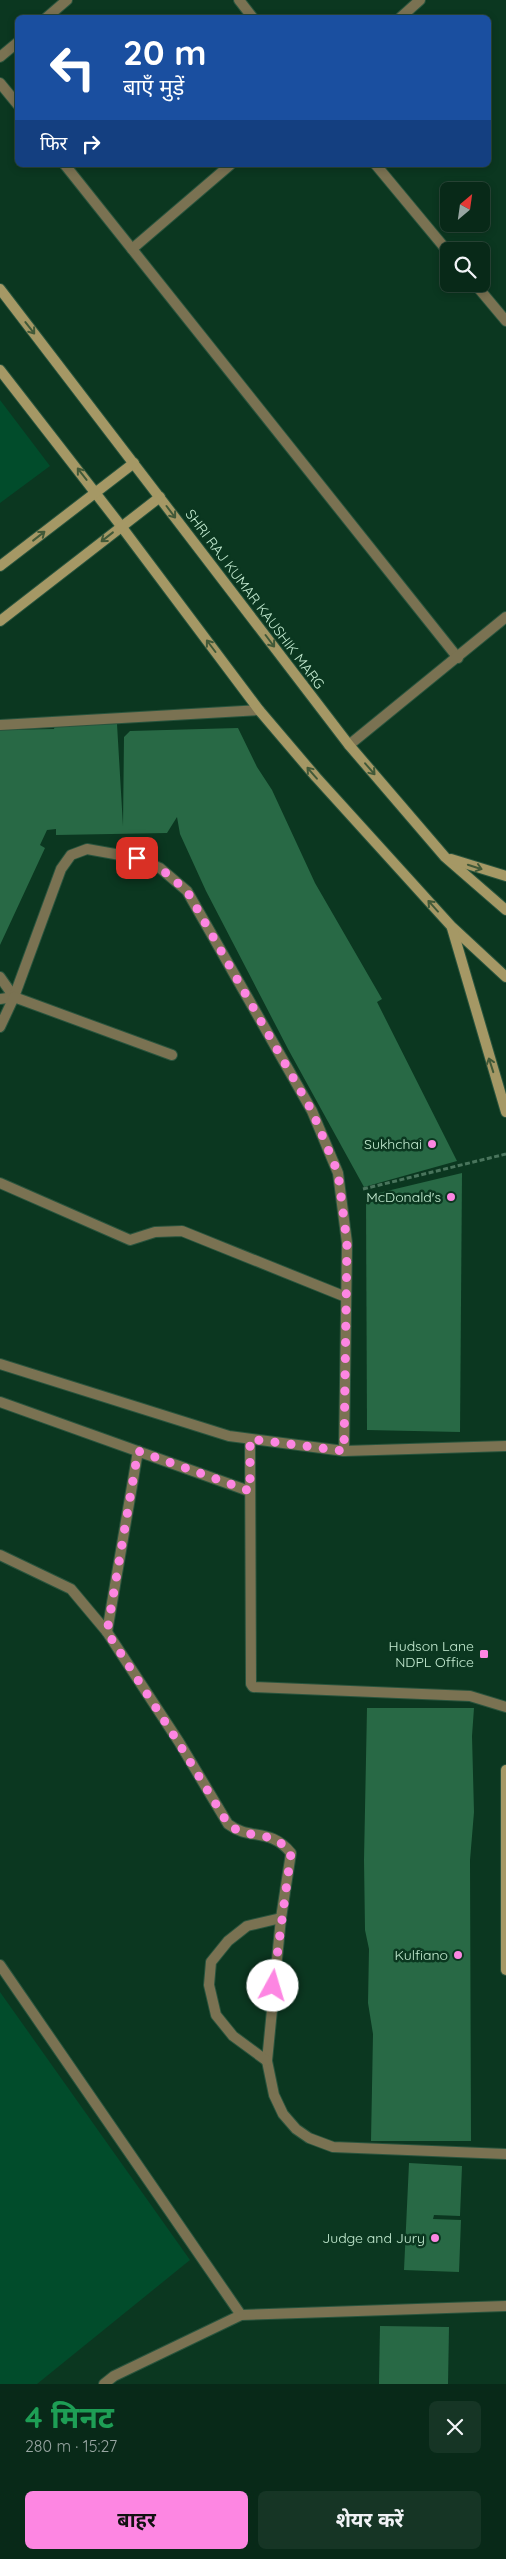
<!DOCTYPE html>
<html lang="hi">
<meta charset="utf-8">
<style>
body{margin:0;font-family:Quicksand,"Noto Sans Devanagari",sans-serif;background:#163525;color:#f1f3f6;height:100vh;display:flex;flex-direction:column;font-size:19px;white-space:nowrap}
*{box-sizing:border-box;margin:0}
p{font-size:16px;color:#98a6a2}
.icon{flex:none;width:28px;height:28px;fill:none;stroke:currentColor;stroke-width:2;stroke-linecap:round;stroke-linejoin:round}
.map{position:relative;height:2384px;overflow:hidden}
.sheet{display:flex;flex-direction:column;background:#082918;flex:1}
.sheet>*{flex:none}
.top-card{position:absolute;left:15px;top:15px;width:476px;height:152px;border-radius:8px;box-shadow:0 2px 8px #0003,0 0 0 1px #294537;background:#1a4fa0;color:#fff;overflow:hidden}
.needle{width:32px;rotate:29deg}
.buttons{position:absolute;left:440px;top:182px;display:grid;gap:10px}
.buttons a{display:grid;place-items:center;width:50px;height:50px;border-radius:8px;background:#082918;box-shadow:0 2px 8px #0003,0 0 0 1px #294537;font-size:25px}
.pin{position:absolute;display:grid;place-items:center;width:42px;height:42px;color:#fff;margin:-21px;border-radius:10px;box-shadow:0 2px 8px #0006}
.me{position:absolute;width:55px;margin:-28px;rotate:6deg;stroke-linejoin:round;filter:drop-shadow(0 0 4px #0008)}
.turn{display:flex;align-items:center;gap:18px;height:105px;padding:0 25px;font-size:22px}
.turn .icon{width:65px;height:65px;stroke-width:2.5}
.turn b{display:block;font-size:35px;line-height:42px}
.then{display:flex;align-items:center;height:48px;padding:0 25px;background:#0003;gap:10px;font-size:19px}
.round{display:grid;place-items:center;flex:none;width:52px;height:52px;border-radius:8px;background:#163525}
.head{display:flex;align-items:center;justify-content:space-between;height:85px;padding:0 25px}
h1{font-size:30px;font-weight:700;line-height:38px;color:#1e9e55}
.primary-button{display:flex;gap:10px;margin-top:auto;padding:10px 25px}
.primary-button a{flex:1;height:58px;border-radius:8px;background:#fd86e2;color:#111;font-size:20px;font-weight:700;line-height:58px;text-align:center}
.primary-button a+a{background:#163525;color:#f1f3f6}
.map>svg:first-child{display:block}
.green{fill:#014c2b}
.building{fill:#286945}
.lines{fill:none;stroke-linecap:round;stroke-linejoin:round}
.lane-casing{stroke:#29543d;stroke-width:12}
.street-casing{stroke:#29543d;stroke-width:12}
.secondary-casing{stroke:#29543d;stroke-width:12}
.path{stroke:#49745c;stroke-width:3;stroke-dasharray:5 2.5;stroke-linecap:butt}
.lane{stroke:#7a7252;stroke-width:10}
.street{stroke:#7a7252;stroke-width:10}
.secondary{stroke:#a59865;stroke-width:10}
.oneway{stroke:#415938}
.route{stroke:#fd86e2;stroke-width:9;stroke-dasharray:0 16.2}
.poi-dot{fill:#fd86e2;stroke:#0b3720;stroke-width:2}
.labels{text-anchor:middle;stroke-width:5;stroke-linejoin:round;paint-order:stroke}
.street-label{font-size:14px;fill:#c6edd3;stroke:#0b3720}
.poi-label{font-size:14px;fill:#c6edd3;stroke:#0b3720;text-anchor:end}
</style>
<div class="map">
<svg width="506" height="2384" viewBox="0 0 506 2384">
<rect width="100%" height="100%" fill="#0b3720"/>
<g class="green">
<polygon points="0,400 50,466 0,503"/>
<polygon points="0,1992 190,2260 37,2384 0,2384"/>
</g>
<g class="building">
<polygon points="117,724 123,826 124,737 130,731 238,728 257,767 272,790 315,883 382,999 377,1002 457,1161 364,1187 288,1049 206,891 180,834 177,817 167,833 56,835 56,829 47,830 40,845 45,848 0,945 0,730 54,729 55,725"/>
<polygon points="462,1173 460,1432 367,1430 366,1196"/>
<polygon points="367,1708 474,1708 472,1736 474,1812 470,1860 471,2141 371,2141 373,2034 368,2003 369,1949 365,1930 364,1860"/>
<polygon points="409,2163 462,2166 460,2216 434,2215 433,2219 461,2220 459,2272 404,2270"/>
<polygon points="380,2326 449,2327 448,2384 379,2384"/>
</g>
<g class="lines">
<g class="lane-casing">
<g id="lane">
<polyline points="239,0 253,18"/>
<polyline points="46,18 67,0"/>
<polyline points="400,18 420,0"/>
<polyline points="0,57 18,42"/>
<polyline points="0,83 18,105"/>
<polyline points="65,165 458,658"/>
<polyline points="376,165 449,253"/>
<polyline points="132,249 230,165"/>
<polyline points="475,284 506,321"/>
<polyline points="349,745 506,617"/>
</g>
</g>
<g class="street-casing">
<g id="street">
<polyline points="0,725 259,710"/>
<polyline points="0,977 14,997 0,999"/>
<polyline points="14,997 61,869 71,855 87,849 137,858 160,868 187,891 312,1111 338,1173 347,1243 344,1451"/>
<polyline points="0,1027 14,997 172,1055"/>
<polyline points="0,1183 130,1240 155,1232 182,1231 346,1297"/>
<polyline points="0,1364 229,1436 344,1451 506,1446"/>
<polyline points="0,1402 249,1491"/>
<polyline points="250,1439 251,1684 253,1687 470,1696 506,1707"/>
<path d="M0,1555L71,1589L107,1632L179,1742L228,1824C250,1841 270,1827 291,1853L281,1918L267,2061L274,2095L283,2114L296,2129L309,2138L333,2147L506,2154"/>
<polyline points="107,1632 138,1451"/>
<polyline points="0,1965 241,2315"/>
<polyline points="267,2061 233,2036 216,2015 209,1985 211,1962 228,1941 247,1926 281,1918"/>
<polyline points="104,2384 114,2376 241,2315 506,2306"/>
</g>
</g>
<g class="secondary-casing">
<g id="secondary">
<polyline points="0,289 349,745 445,857 506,910"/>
<polyline points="0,370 121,526 259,710 316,777 452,927 506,977"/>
<polyline points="0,566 134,463"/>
<polyline points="0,621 160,497"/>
<polyline points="451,859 506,876"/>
<polyline points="452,928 506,1112"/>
<polyline points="506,1770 506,1970"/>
</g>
</g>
<polyline class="path" points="363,1189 506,1154"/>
<use href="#lane" class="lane"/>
<use href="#street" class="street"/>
<use href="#secondary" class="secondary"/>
</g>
<defs><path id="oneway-shaft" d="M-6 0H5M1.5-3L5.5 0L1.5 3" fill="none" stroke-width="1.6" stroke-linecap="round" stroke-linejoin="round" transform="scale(1.25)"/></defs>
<g class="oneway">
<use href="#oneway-shaft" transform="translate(30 328) rotate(52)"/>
<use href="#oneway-shaft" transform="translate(82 474) rotate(-128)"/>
<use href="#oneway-shaft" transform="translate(171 512) rotate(53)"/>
<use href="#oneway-shaft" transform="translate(39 536) rotate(-38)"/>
<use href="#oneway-shaft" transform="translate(107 537) rotate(142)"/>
<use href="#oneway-shaft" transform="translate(270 641) rotate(53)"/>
<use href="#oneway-shaft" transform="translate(211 646) rotate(-127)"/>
<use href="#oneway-shaft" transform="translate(370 769) rotate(49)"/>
<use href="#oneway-shaft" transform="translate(312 773) rotate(-131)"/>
<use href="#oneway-shaft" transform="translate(475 867) rotate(18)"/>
<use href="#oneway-shaft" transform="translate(433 906) rotate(-132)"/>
<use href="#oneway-shaft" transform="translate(491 1065) rotate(-108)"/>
</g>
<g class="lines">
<path class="route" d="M137,858L160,868L187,891L312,1111L338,1173L347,1243L344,1451L250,1439V1491L138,1451L107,1632L178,1742L228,1824C250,1842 270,1827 291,1853L273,1986"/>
</g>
<g class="poi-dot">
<circle cx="432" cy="1144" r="5"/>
<circle cx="451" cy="1197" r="5"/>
<rect x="479" y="1649" width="10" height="10" rx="2.5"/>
<circle cx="458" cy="1955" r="5"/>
<circle cx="435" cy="2238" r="5"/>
</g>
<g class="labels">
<g class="street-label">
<text transform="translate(255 599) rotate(53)" y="5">SHRI RAJ KUMAR KAUSHIK MARG</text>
</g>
<g class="poi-label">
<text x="422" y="1149">Sukhchai</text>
<text x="441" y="1202">McDonald's</text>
<text x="474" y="1651">Hudson Lane<tspan x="474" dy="16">NDPL Office</tspan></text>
<text x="448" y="1960">Kulfiano</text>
<text x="425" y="2243">Judge and Jury</text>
</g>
</g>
</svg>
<div class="buttons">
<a><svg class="needle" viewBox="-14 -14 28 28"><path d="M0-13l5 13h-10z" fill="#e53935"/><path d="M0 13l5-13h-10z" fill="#98a6a2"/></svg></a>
<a><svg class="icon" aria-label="search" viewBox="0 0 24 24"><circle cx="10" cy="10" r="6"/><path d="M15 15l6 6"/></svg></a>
</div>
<div class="pin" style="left:137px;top:858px;background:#d93025"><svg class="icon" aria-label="arrive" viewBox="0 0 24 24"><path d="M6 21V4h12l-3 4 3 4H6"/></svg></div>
<svg class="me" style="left:273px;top:1986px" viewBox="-20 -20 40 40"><circle r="19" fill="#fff"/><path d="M0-13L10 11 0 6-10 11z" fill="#fd86e2"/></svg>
<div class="top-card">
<div class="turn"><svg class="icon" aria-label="left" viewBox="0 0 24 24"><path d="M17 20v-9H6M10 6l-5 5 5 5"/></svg><div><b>20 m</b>बाएँ मुड़ें</div></div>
<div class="then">फिर<svg class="icon" aria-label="right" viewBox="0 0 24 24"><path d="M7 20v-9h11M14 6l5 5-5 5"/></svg></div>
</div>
</div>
<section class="sheet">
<div class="head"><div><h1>4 मिनट</h1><p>280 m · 15:27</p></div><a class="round"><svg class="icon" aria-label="close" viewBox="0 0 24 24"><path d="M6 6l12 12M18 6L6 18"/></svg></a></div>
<div class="primary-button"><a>बाहर</a><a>शेयर करें</a></div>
</section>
